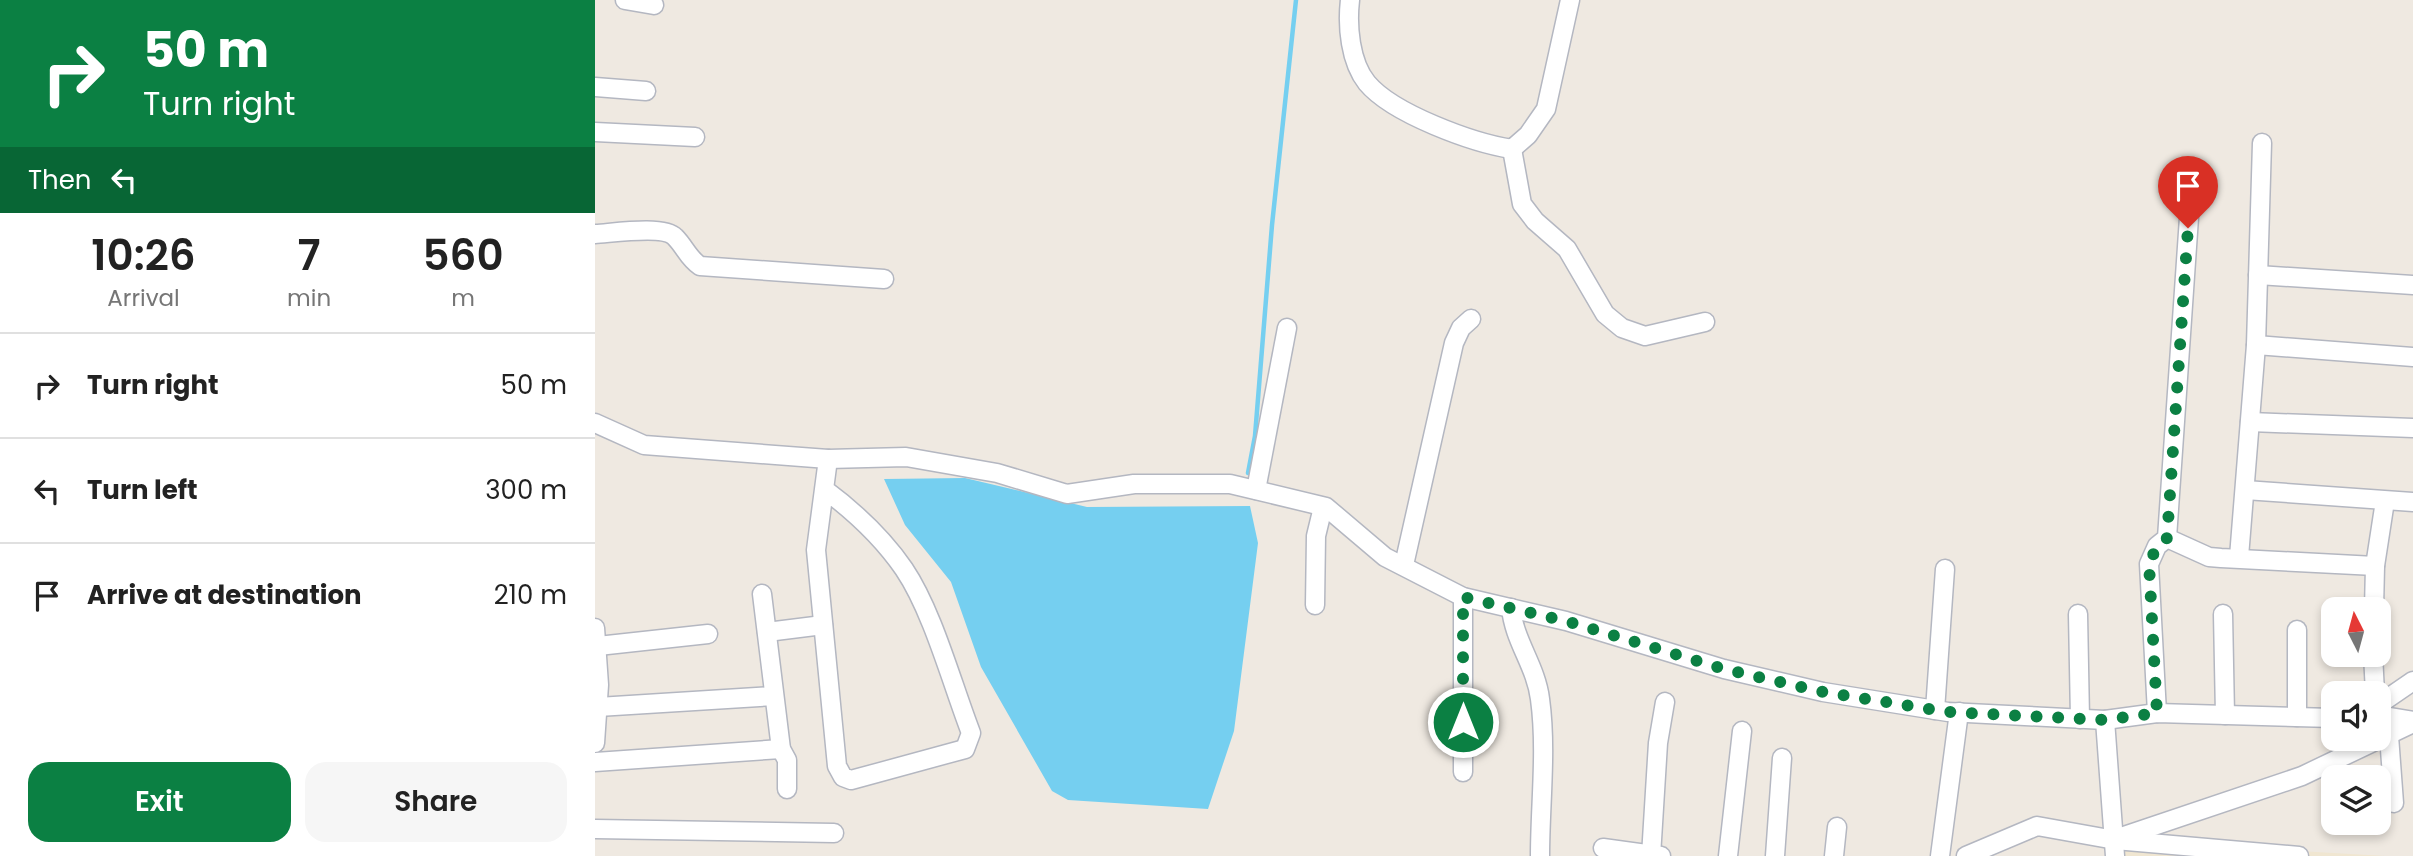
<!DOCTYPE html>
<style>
body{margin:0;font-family:Poppins,sans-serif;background:#f6f6f6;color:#222;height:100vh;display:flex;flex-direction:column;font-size:26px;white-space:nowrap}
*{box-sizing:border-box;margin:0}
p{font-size:23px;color:#767676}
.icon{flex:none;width:38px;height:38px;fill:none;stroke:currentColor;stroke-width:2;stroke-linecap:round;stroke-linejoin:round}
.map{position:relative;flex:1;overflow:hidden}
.sheet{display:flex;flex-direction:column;background:#fff;width:595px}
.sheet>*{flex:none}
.hud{background:#0b8043;color:#fff;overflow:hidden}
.needle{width:46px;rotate:354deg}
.buttons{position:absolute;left:1726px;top:597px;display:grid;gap:14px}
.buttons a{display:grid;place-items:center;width:70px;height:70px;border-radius:14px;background:#fff;box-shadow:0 4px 10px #0003;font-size:35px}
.pin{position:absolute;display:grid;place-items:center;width:60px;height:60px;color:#fff;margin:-72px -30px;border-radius:50% 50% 50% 0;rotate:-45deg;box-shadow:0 0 7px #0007}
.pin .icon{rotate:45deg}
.me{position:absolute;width:77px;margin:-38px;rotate:0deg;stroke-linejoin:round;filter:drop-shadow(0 0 5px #0008)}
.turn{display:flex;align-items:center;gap:24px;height:147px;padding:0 28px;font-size:32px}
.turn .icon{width:91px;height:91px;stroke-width:2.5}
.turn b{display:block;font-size:49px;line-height:60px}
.then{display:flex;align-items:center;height:66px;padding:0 28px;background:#0003;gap:14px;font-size:26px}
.eta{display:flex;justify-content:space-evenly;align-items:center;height:119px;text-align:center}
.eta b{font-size:42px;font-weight:600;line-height:49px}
.cta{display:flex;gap:14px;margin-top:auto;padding:14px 28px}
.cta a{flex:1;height:80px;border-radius:21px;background:#0b8043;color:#fff;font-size:28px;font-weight:600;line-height:80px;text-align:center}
.cta a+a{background:#f6f6f6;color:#222}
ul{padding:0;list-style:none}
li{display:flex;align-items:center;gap:21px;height:105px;padding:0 28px;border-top:2px solid #e0e0e0}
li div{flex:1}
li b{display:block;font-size:26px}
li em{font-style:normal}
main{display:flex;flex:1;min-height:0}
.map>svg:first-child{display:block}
.education{fill:#f0e6d1}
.water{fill:#75cff0}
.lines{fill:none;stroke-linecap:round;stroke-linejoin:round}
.stream{stroke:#75cff0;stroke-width:4.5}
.minor-casing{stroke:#b4b7c1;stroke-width:21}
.minor{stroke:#fff;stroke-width:18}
.route{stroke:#0b8043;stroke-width:12;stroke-dasharray:0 21.6}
</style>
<main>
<section class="sheet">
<div class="hud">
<div class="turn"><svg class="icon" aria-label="right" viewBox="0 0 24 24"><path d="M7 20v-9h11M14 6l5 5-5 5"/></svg><div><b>50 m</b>Turn right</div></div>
<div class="then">Then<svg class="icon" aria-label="left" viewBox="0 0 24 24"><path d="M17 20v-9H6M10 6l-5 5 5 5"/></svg></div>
</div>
<div class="eta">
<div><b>10:26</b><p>Arrival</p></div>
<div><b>7</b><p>min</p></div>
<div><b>560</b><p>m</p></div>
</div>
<ul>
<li><svg class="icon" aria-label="right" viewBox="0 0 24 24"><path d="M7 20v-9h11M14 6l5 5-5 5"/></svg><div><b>Turn right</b></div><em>50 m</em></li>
<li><svg class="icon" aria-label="left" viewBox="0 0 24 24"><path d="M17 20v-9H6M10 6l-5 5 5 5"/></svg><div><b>Turn left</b></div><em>300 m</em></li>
<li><svg class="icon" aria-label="arrive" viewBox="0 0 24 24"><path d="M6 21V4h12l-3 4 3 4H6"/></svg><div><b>Arrive at destination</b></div><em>210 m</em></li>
</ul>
<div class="cta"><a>Exit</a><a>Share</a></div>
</section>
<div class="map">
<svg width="1818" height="856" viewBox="0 0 1818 856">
<rect width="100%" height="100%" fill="#efe9e1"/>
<polygon class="education" points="1520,840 1790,856 1520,856"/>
<polygon class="water" points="370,478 492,507 655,506 663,543 639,731 613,809 473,800 457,791 386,667 356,582 310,525 289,479"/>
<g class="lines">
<polyline class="stream" points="653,473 660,436 677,225 701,0"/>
<g class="minor-casing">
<g id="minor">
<polyline points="30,0 59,5"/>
<path d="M755,0C752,26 755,62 772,83C798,114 878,143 917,149L933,135L951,109L975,0"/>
<polyline points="0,87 51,91"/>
<polyline points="0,132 100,137"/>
<polyline points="917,149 927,204 940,221 972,249 1010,314 1027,328 1050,336 1110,322"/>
<path d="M0,234C18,233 69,225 80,237C90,247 93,258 105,266L289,279"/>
<polyline points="1663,275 1818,285"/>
<polyline points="1661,345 1818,357"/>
<polyline points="1655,422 1818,428"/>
<polyline points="0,423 49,445 233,459 311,457 402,473 472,494 539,484 635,484 731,507 790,557 868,597 971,621 1129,669 1228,692 1353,712 1510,720 1562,713 1738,718"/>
<path d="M229,489C260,512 287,537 309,569C338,612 357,684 376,733L370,749L256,780L248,777L242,766L221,550L233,459"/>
<polyline points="661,490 692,328"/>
<polyline points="1650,490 1818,502"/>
<polyline points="1572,538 1614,557 1626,558 1780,566"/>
<polyline points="1644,557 1661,345 1667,143"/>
<polyline points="809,565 859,343 866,328 876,319"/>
<polyline points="167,594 186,749 192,760 192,789"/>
<polyline points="720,605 721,536 728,507"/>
<path d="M916,608C919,641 941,666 945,699C952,750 945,805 945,856"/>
<polyline points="1779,609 1780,566 1790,501"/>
<polyline points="1483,614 1485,719"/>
<polyline points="1628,614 1630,715"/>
<polyline points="0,628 4,685 0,743"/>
<polyline points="1702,630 1702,717"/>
<polyline points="172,632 228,625"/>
<polyline points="3,646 113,634"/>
<polyline points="1778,654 1780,693"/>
<polyline points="1783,705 1818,681"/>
<polyline points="3,707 179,696"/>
<polyline points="1340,710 1350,569"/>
<polyline points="1562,713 1554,564 1562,546 1572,538 1597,174"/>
<polyline points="1783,715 1818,721"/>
<polyline points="1510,720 1520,856"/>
<polyline points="1794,736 1799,803"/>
<polyline points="0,762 186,749"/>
<polyline points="868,772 868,597"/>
<polyline points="0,829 239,833"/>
<polyline points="1526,837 1707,776 1818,723"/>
<polyline points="1008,848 1066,856"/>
<polyline points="1056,856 1063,743 1070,702"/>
<polyline points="1133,856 1147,731"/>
<polyline points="1180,856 1187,758"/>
<polyline points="1239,856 1242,827"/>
<polyline points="1345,856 1364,712"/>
<polyline points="1371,856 1442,826 1520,840 1704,856"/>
</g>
</g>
<use href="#minor" class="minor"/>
</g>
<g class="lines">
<polyline class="route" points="868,722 868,597 971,621 1129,669 1228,692 1353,712 1510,720 1562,713 1554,564 1562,546 1572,538 1593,228"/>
</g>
</svg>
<div class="buttons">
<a><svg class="needle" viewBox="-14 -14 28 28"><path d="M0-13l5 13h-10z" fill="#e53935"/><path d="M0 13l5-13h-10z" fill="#767676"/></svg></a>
<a><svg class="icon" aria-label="sound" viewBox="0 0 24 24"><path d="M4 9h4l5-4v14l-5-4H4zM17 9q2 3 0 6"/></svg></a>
<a><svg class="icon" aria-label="layers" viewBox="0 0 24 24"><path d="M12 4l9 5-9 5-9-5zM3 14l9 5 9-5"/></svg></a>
</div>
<div class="pin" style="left:1593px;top:228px;background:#d93025"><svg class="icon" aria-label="arrive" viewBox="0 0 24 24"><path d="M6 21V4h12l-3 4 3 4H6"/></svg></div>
<svg class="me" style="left:868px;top:722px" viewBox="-20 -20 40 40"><circle r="17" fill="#0b8043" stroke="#fff" stroke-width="3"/><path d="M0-11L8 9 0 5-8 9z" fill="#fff"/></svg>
</div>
</main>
